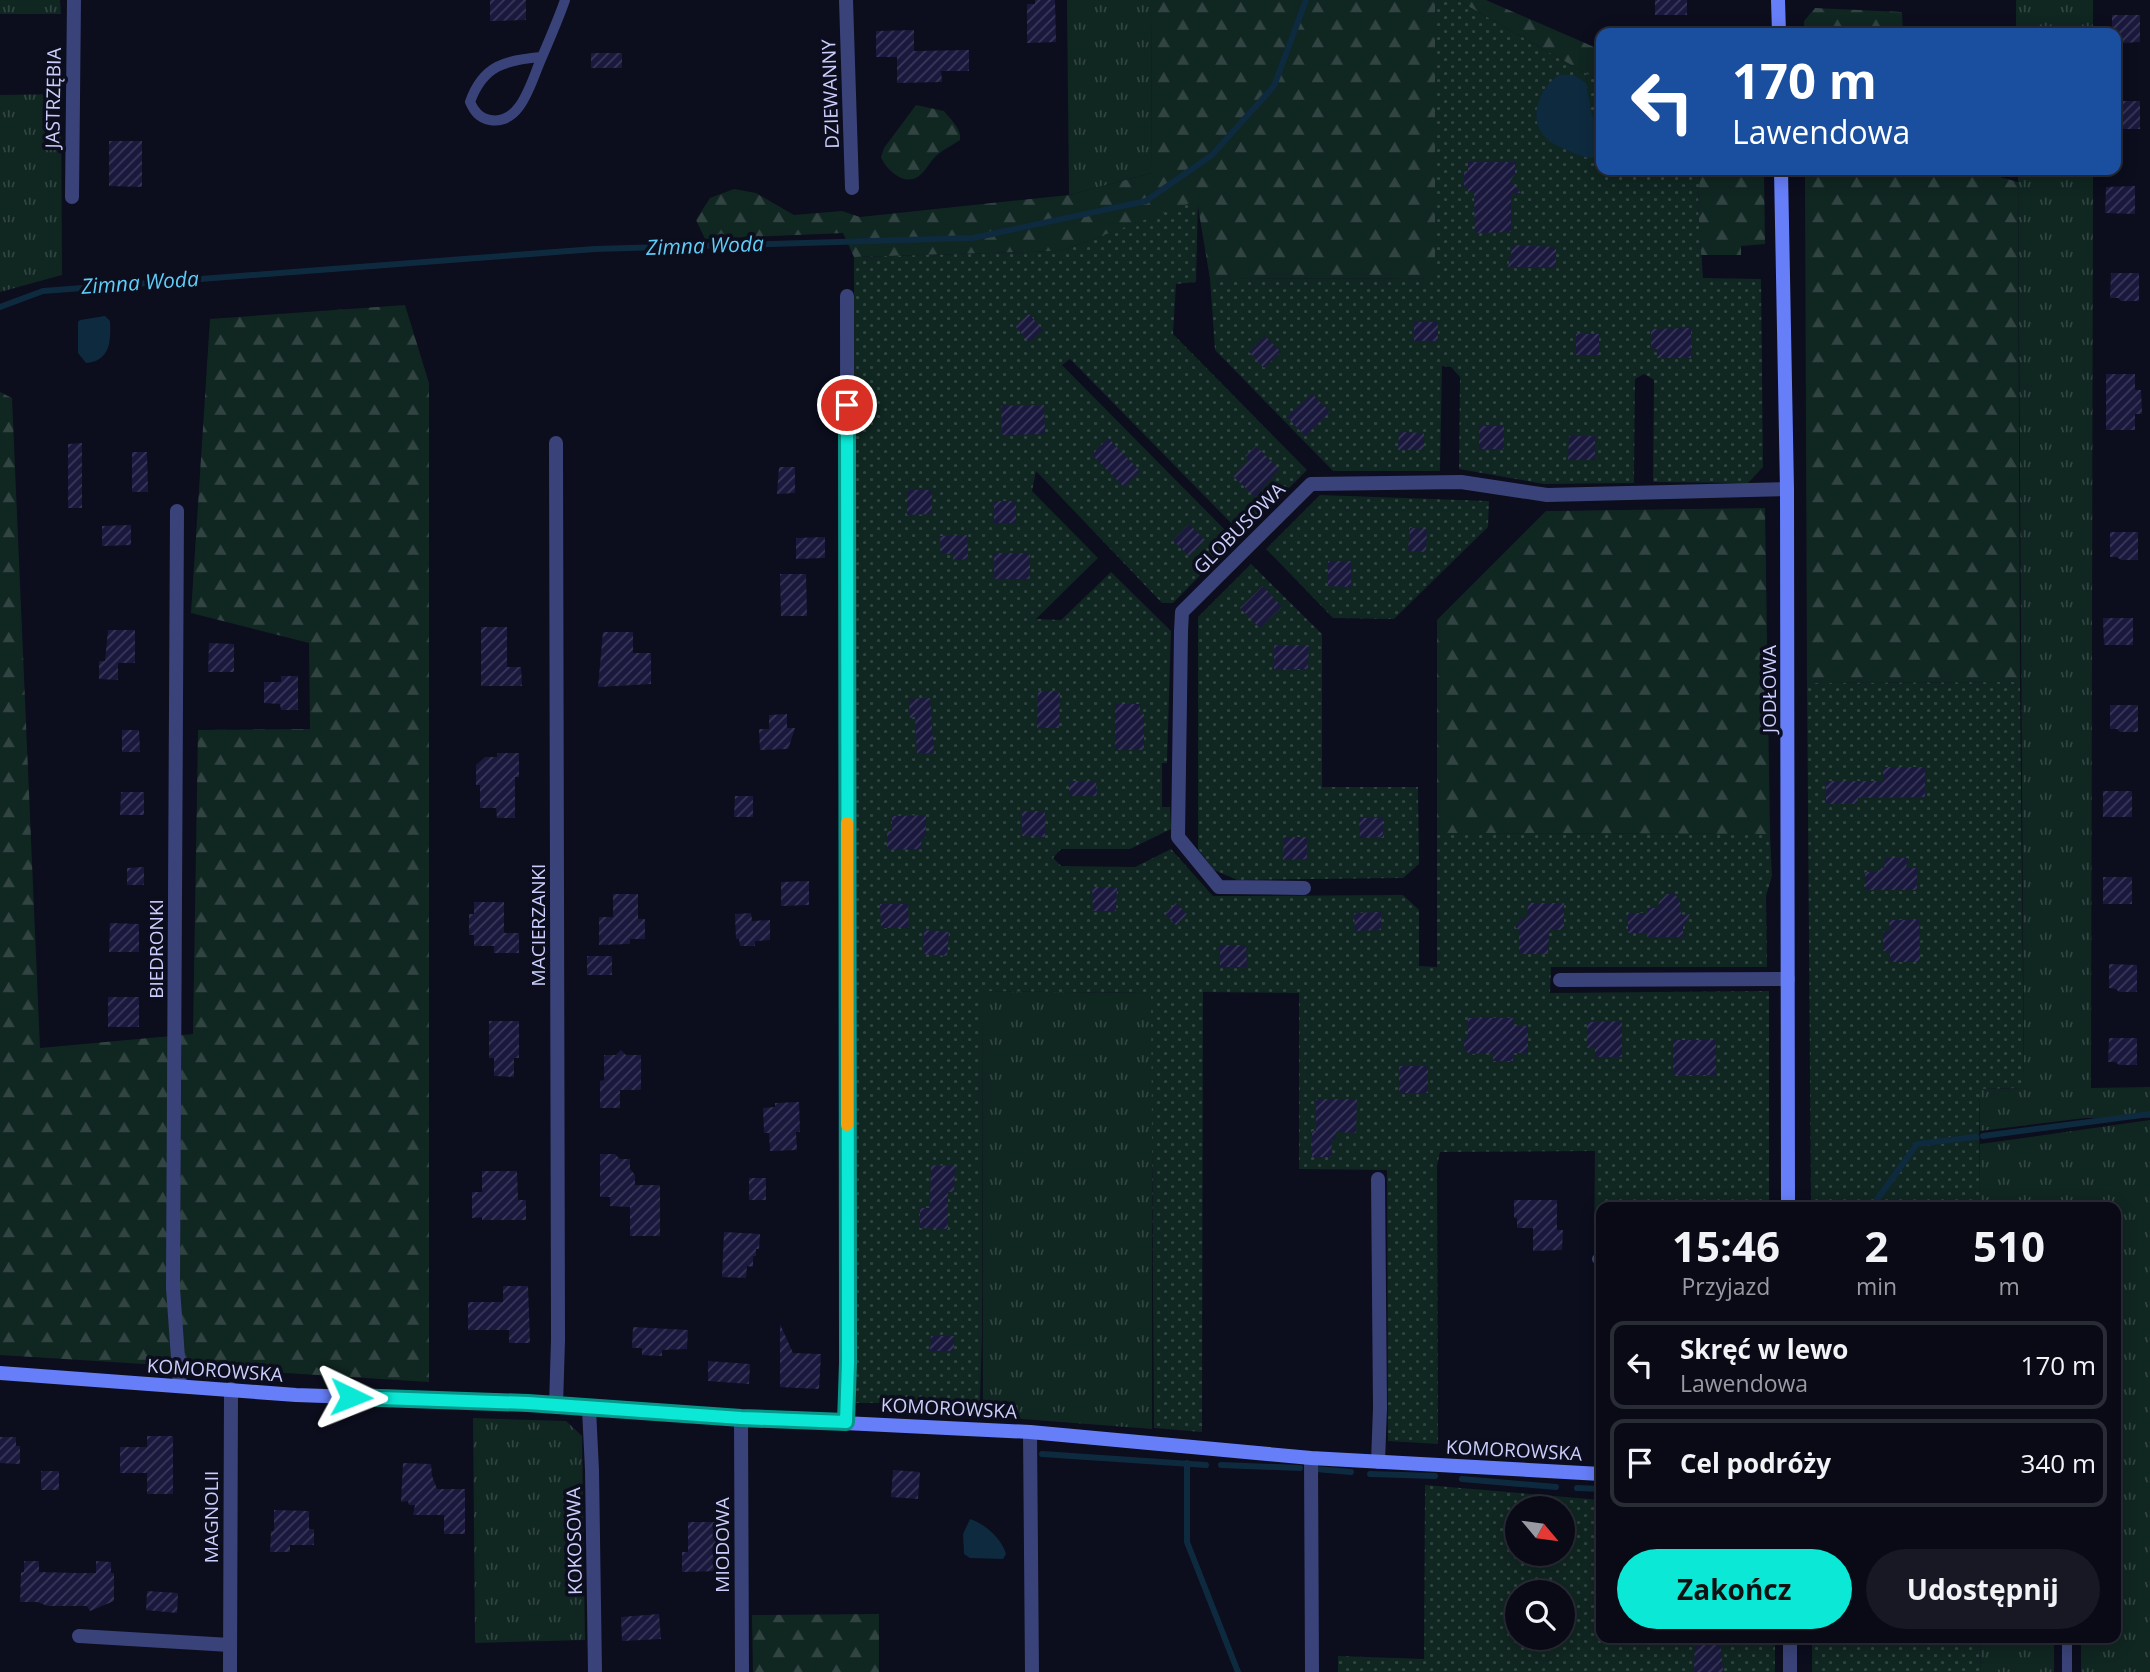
<!DOCTYPE html>
<html lang="pl">
<meta charset="utf-8">
<style>
body{margin:0;font-family:"Open Sans",sans-serif;background:#171823;color:#f1f3f6;height:100vh;display:flex;flex-direction:column;font-size:26px;white-space:nowrap}
*{box-sizing:border-box;margin:0}
p{font-size:23px;color:#999aa1}
.icon{flex:none;width:38px;height:38px;fill:none;stroke:currentColor;stroke-width:2;stroke-linecap:round;stroke-linejoin:round}
.map{position:relative;flex:1;overflow:hidden}
.panel{position:absolute;left:1596px;top:1202px;width:525px;height:441px;display:flex;flex-direction:column;background:#090a16;border-radius:14px;box-shadow:0 4px 18px #0003,0 0 0 2px #292b35}
.panel>*{flex:none}
.guide{position:absolute;left:1596px;top:28px;width:525px;height:147px;border-radius:14px;box-shadow:0 4px 18px #0003,0 0 0 2px #292b35;background:#1a4fa0;color:#fff;overflow:hidden}
.needle{width:46px;rotate:119deg}
.tools{position:absolute;left:1505px;top:1496px;display:grid;gap:14px}
.tools a{display:grid;place-items:center;width:70px;height:70px;border-radius:50%;background:#090a16;box-shadow:0 4px 18px #0003,0 0 0 2px #292b35;font-size:35px}
.pin{position:absolute;display:grid;place-items:center;width:60px;height:60px;color:#fff;margin:-30px;border:4px solid #fff;border-radius:50%;box-shadow:0 2px 7px #0007}
.me{position:absolute;width:77px;margin:-38px;rotate:92deg;stroke-linejoin:round;filter:drop-shadow(0 0 5px #0008)}
.turn{display:flex;align-items:center;gap:24px;height:147px;padding:0 21px;font-size:32px}
.turn .icon{width:91px;height:91px;stroke-width:2.5}
.turn b{display:block;font-size:49px;line-height:60px}
.eta{display:flex;justify-content:space-evenly;align-items:center;height:119px;text-align:center}
.eta b{font-size:42px;font-weight:700;line-height:49px}
.primary-button{display:flex;gap:14px;margin-top:auto;padding:14px 21px}
.primary-button a{flex:1;height:80px;border-radius:42px;background:#0be8d5;color:#111;font-size:28px;font-weight:700;line-height:80px;text-align:center}
.primary-button a+a{background:#171823;color:#f1f3f6}
ul{padding:0;list-style:none}
li{display:flex;align-items:center;gap:21px;height:88px;margin:0 14px 10px;padding:0 7px;border:4px solid #292b35;border-radius:14px}
li div{flex:1}
li b{display:block;font-size:26px}
li em{font-style:normal}
.map>svg:first-child{display:block}
.grass{fill:url(#grass-tufts)}
.forest{fill:url(#forest-firs)}
.garden{fill:url(#garden-dots);fill-rule:evenodd}
.water{fill:#0e2a3f}
.lines{fill:none;stroke-linecap:round;stroke-linejoin:round}
.stream{stroke:#0e2a3f;stroke-width:6}
.building{fill:url(#building-hatch)}
.lane{stroke:#3a4379;stroke-width:10}
.street{stroke:#3a4379;stroke-width:14}
.secondary{stroke:#667ef8;stroke-width:14}
.route-casing{stroke:#07978a;stroke-width:18}
.route{stroke:#0be8d5;stroke-width:12}
.slow{stroke:#f59e0b;stroke-width:12}
.labels{text-anchor:middle;stroke-width:7;stroke-linejoin:round;paint-order:stroke}
.street-label{font-size:19px;fill:#cbcefc;stroke:#0c0d1d}
.water-label{font-size:21px;font-style:italic;fill:#5ecdf7;stroke:#0c0d1d}
</style>
<div class="map">
<svg width="2150" height="1672" viewBox="0 0 2150 1672">
<defs>
<pattern id="grass-tufts" width="24" height="20" patternUnits="userSpaceOnUse" patternTransform="scale(1.75)"><rect width="24" height="20" fill="#102621"/><path d="M3 7l-1-3M5 7V3M7 7l1-3M15 17l-1-3M17 17v-4M19 17l1-3" fill="none" stroke="#314442"/></pattern>
<pattern id="forest-firs" width="22" height="20" patternUnits="userSpaceOnUse" patternTransform="scale(1.75)"><rect width="22" height="20" fill="#102621"/><path d="M5 1l3.5 6h-7zM16 11l3.5 6h-7z" fill="#314442"/></pattern>
<pattern id="garden-dots" width="8" height="8" patternUnits="userSpaceOnUse" patternTransform="scale(1.75)"><rect width="8" height="8" fill="#102621"/><path d="M2 2h.1M6 6h.1" fill="none" stroke="#314442" stroke-width="1.8" stroke-linecap="round"/></pattern>
<pattern id="building-hatch" width="6" height="6" patternUnits="userSpaceOnUse" patternTransform="scale(1.75)"><rect width="6" height="6" fill="#1a193d"/><path d="M-1 1l2-2M0 6l6-6M5 7l2-2" fill="none" stroke="#3a395a"/></pattern>
</defs>
<rect width="100%" height="100%" fill="#0c0d1d"/>
<g class="grass">
<polygon points="0,0 60,0 61,14 0,14"/>
<polygon points="1067,0 1151,0 1152,173 1069,195"/>
<rect x="2016" y="0" width="77" height="33"/>
<polygon points="61,94 62,275 0,292 0,95"/>
<polygon points="2018,170 2093,170 2091,1088 2150,1087 2150,1118 2085,1118 1980,1131 1979,1089 2024,1088"/>
<polygon points="982,991 1152,993 1152,1429 983,1416"/>
<polygon points="2150,1120 2150,1672 2081,1672 2081,1638 2116,1638 2116,1208 1980,1207 1980,1144"/>
<polygon points="473,1418 566,1421 582,1436 585,1640 475,1643"/>
<polygon points="1980,1638 2054,1638 2054,1672 1981,1672"/>
</g>
<g class="forest">
<polygon points="1151,0 1435,0 1435,278 1210,279 1197,201 1061,251 854,257 843,233 705,239 696,220 710,198 734,189 756,193 794,215 842,211 860,217 1069,195 1152,173"/>
<polygon points="1457,0 1486,0 1601,50 1601,82"/>
<polygon points="1815,8 1902,12 1903,33 1804,33 1804,21"/>
<path d="M916,105L944,111C951,120 962,129 960,140C953,145 944,149 937,155C930,161 927,170 919,176C905,187 886,170 881,157L884,148Z"/>
<polygon points="1700,170 1764,170 1765,244 1741,246 1741,255 1701,255 1698,206"/>
<polygon points="1805,170 1974,170 2018,182 2020,682 1807,683"/>
<polygon points="405,305 429,383 429,1382 0,1355 0,392 12,398 40,1048 193,1034 198,730 310,729 309,643 191,613 210,319"/>
<polygon points="1765,508 1770,834 1437,833 1437,620 1546,511"/>
<polygon points="879,1614 879,1672 753,1672 752,1615"/>
</g>
<g class="garden">
<polygon points="1435,0 1457,0 1601,82 1601,170 1700,170 1698,206 1703,278 1761,279 1763,467 1748,483 1653,482 1654,380 1644,374 1635,379 1634,483 1544,484 1459,469 1460,377 1451,367 1442,366 1440,471 1333,471 1215,350 1210,279 1435,278"/>
<polygon points="1198,200 1196,282 1176,284 1173,334 1307,470 1247,530 1236,528 1070,359 1062,365 1235,540 1173,603 1162,603 1036,471 1032,491 1098,558 1036,619 1061,620 1111,572 1171,631 1167,763 1162,763 1162,807 1170,807 1171,829 1130,849 1061,849 1053,858 1061,866 1135,867 1171,849 1213,896 1403,895 1419,910 1419,966 1437,967 1437,833 1770,834 1772,876 1766,896 1767,967 1551,967 1550,993 1769,991 1769,1207 1601,1208 1601,1250 1594,1250 1595,1151 1440,1152 1437,1166 1438,1444 1388,1441 1387,1170 1299,1169 1299,993 1203,992 1202,1432 1154,1428 1151,993 982,991 982,1334 980,1403 855,1403 854,257 1061,251"/>
<polygon points="1320,495 1489,501 1488,527 1394,619 1333,618 1266,549"/>
<polygon points="1251,564 1322,634 1322,787 1418,787 1419,864 1403,878 1237,880 1214,870 1198,849 1198,617"/>
<polygon points="2020,682 2024,1088 1979,1089 1980,1207 1811,1207 1807,683"/>
<path d="M1425,1485L1601,1500V1638H1775V1672H1338V1656L1424,1659ZM1517,1508H1563V1554H1517ZM1517,1592H1563V1638H1517Z"/>
<polygon points="1812,1638 1980,1638 1981,1672 1812,1672"/>
</g>
<g class="water">
<path d="M1559,75H1574L1586,83L1592,115L1597,125H1601V150L1595,157C1585,159 1578,155 1569,151C1560,147 1551,144 1545,137C1527,118 1540,87 1559,75Z"/>
<path d="M105,316L110,321C111,342 110,361 86,363L78,353V322L80,320Z"/>
<path d="M970,1519C984,1523 1002,1539 1006,1554L1003,1559L970,1558L964,1554L963,1534Z"/>
</g>
<g class="lines">
<g class="stream">
<polyline points="0,307 43,291 595,249 973,238 1146,201 1212,155 1274,86 1306,0"/>
<polyline points="1983,1136 2150,1114"/>
<polyline points="1871,1208 1917,1144 1976,1137"/>
<polyline points="1042,1454 1206,1465"/>
<polyline points="1187,1463 1187,1542 1238,1672"/>
<polyline points="1221,1465 1300,1468"/>
<polyline points="1316,1469 1351,1472"/>
<polyline points="1370,1474 1435,1476"/>
<polyline points="1462,1479 1556,1487"/>
<polyline points="1577,1488 1601,1489"/>
</g>
</g>
<g class="building">
<polygon points="490,0 526,0 526,20 490,21"/>
<polygon points="1035,0 1055,0 1056,42 1027,43 1027,4 1035,4"/>
<rect x="1655" y="0" width="32" height="15"/>
<polygon points="2112,15 2140,15 2140,42 2122,43 2122,41 2116,39 2116,33 2112,33"/>
<polygon points="914,30 914,51 969,50 969,71 941,71 942,82 897,83 897,57 876,57 876,31"/>
<rect x="591" y="53" width="31" height="15"/>
<polygon points="2116,101 2140,101 2140,129 2122,129 2116,126"/>
<polygon points="109,141 142,141 142,187 109,186"/>
<polygon points="1468,162 1515,162 1515,174 1510,181 1521,193 1511,193 1511,232 1475,233 1474,191 1468,192 1468,187 1464,187 1464,171 1468,171"/>
<polygon points="2135,186 2135,214 2105,213 2106,187"/>
<polygon points="1513,245 1556,247 1556,267 1508,267"/>
<polygon points="2111,273 2139,273 2139,301 2121,301 2118,298 2110,298"/>
<polygon points="1029,314 1043,330 1029,342 1015,326"/>
<rect x="1414" y="322" width="24" height="19"/>
<polygon points="1691,328 1691,358 1657,358 1657,349 1651,349 1651,329"/>
<rect x="1576" y="334" width="23" height="21"/>
<polygon points="1265,336 1281,352 1264,368 1249,352"/>
<polygon points="2106,374 2135,374 2135,390 2141,390 2142,414 2135,414 2135,430 2106,430"/>
<polygon points="1312,394 1330,412 1305,436 1287,417"/>
<polygon points="1044,405 1045,434 1002,435 1001,406"/>
<rect x="1479" y="426" width="25" height="23"/>
<polygon points="1399,432 1424,433 1424,450 1398,450"/>
<polygon points="1569,436 1595,436 1595,460 1568,460"/>
<polygon points="1108,438 1140,471 1124,487 1092,455"/>
<polygon points="82,443 82,508 68,508 68,444"/>
<polygon points="1256,446 1279,469 1255,497 1233,476 1249,460 1245,456"/>
<polygon points="132,452 147,452 148,492 132,492"/>
<polygon points="779,467 795,467 795,493 777,494"/>
<polygon points="907,490 932,490 932,514 907,515"/>
<rect x="994" y="501" width="22" height="22"/>
<polygon points="1189,524 1205,540 1189,556 1173,540"/>
<polygon points="131,525 131,545 102,546 102,526"/>
<polygon points="1410,528 1427,529 1426,552 1408,551"/>
<polygon points="2110,532 2138,532 2138,560 2121,560 2117,557 2110,557"/>
<polygon points="967,535 968,559 953,560 953,554 941,554 940,536"/>
<polygon points="825,537 825,558 796,559 796,538"/>
<rect x="994" y="553" width="36" height="26"/>
<polygon points="1328,561 1351,561 1351,587 1328,586"/>
<polygon points="780,574 806,574 807,616 781,616"/>
<polygon points="1263,586 1282,607 1260,628 1240,608"/>
<polygon points="2103,618 2133,618 2133,645 2104,645"/>
<polygon points="481,627 507,627 507,667 521,667 522,686 481,686"/>
<polygon points="108,630 135,630 135,663 118,663 118,680 99,679 99,661 105,661"/>
<polygon points="603,632 633,632 633,653 651,653 651,684 598,687"/>
<polygon points="209,643 234,644 234,672 208,672"/>
<polygon points="1274,645 1309,645 1308,669 1274,669"/>
<polygon points="281,676 298,676 298,710 281,710 280,704 264,703 264,682 281,682"/>
<polygon points="1038,691 1060,691 1059,728 1037,728"/>
<polygon points="930,698 934,753 917,754 915,717 910,718 909,699"/>
<polygon points="1115,704 1140,704 1140,714 1144,714 1144,750 1115,750"/>
<polygon points="2110,705 2138,705 2138,732 2120,732 2117,729 2110,729"/>
<polygon points="787,714 787,728 795,728 788,749 760,750 759,729 769,729 769,715"/>
<polygon points="122,730 139,730 140,752 122,752"/>
<polygon points="497,753 519,753 519,777 515,777 515,818 497,818 496,808 480,808 480,785 476,785 476,765 485,757 497,757"/>
<polygon points="1883,767 1925,767 1925,797 1858,798 1858,804 1826,804 1826,781 1883,781"/>
<polygon points="1069,781 1096,781 1097,796 1069,796"/>
<rect x="2103" y="791" width="29" height="26"/>
<polygon points="121,792 144,792 144,815 120,815"/>
<polygon points="735,796 753,796 753,817 734,817"/>
<polygon points="1022,811 1045,811 1045,837 1022,836"/>
<polygon points="926,815 926,838 921,838 922,849 887,850 887,831 892,831 892,816"/>
<polygon points="1359,818 1383,818 1383,837 1360,838"/>
<polygon points="1284,837 1307,837 1307,859 1283,860"/>
<polygon points="1885,858 1908,858 1906,868 1917,868 1917,890 1865,890 1865,872 1879,872 1879,868 1884,868"/>
<polygon points="144,867 144,885 127,885 127,868"/>
<rect x="2103" y="877" width="29" height="27"/>
<polygon points="809,881 809,905 781,906 781,882"/>
<polygon points="1092,887 1117,887 1116,911 1093,911"/>
<polygon points="613,894 638,894 638,919 645,919 645,939 630,939 630,944 599,945 599,917 613,917"/>
<polygon points="1667,894 1675,894 1680,902 1681,915 1690,914 1683,927 1683,937 1647,937 1647,933 1628,933 1628,913 1647,913 1647,908 1658,908 1659,902"/>
<polygon points="474,902 504,902 504,933 519,933 519,953 494,953 494,946 474,946 474,935 469,935 469,914 474,914"/>
<polygon points="1176,903 1187,914 1176,925 1165,914"/>
<polygon points="1528,903 1564,903 1564,930 1549,930 1548,954 1519,954 1519,930 1515,927 1523,917 1527,918"/>
<polygon points="880,904 908,904 909,928 881,928"/>
<polygon points="1381,912 1381,930 1355,931 1354,913"/>
<polygon points="751,913 752,921 770,920 770,940 755,941 755,946 740,946 739,939 736,939 735,914"/>
<polygon points="1889,920 1919,920 1920,962 1890,962 1890,951 1883,951 1883,931 1890,931"/>
<polygon points="110,923 139,924 139,952 109,952"/>
<polygon points="924,930 949,932 947,956 923,954"/>
<polygon points="1220,945 1246,945 1247,967 1220,967"/>
<rect x="587" y="956" width="25" height="19"/>
<polygon points="2109,964 2137,965 2137,992 2119,992 2116,989 2109,988"/>
<rect x="108" y="997" width="31" height="30"/>
<polygon points="1468,1018 1513,1018 1513,1026 1528,1026 1528,1053 1513,1053 1513,1061 1493,1061 1493,1053 1469,1054 1464,1048 1464,1040 1468,1036"/>
<polygon points="489,1021 519,1021 519,1058 514,1058 514,1077 494,1076 494,1058 489,1058"/>
<polygon points="1622,1021 1622,1057 1595,1057 1595,1048 1587,1048 1587,1022"/>
<polygon points="2109,1038 2137,1038 2137,1065 2119,1065 2116,1062 2108,1062"/>
<rect x="1673" y="1040" width="43" height="35"/>
<polygon points="621,1050 626,1055 641,1055 641,1090 620,1090 620,1108 600,1108 600,1081 604,1080 604,1055 616,1055"/>
<rect x="1399" y="1066" width="29" height="27"/>
<polygon points="1316,1099 1357,1099 1356,1133 1336,1132 1336,1140 1332,1139 1331,1157 1312,1157 1312,1131 1316,1131"/>
<polygon points="799,1102 800,1132 796,1132 797,1150 770,1151 769,1133 764,1133 763,1108 775,1107 775,1103"/>
<polygon points="600,1154 615,1154 620,1159 630,1159 630,1169 635,1175 635,1185 660,1185 660,1236 630,1236 630,1207 610,1206 610,1197 600,1197"/>
<polygon points="931,1165 955,1166 954,1192 948,1192 948,1229 920,1228 920,1208 930,1208"/>
<polygon points="482,1171 517,1171 518,1200 526,1200 526,1220 482,1220 482,1217 472,1218 472,1192 482,1192"/>
<rect x="749" y="1178" width="17" height="22"/>
<polygon points="1514,1200 1557,1200 1557,1230 1563,1230 1562,1250 1533,1251 1533,1228 1517,1228 1517,1218 1514,1218"/>
<polygon points="724,1232 760,1234 759,1249 756,1249 756,1256 753,1256 753,1267 747,1266 746,1278 722,1277"/>
<polygon points="503,1286 528,1286 530,1343 509,1343 509,1330 468,1330 468,1302 503,1302"/>
<polygon points="780,1324 793,1353 821,1354 819,1389 780,1387"/>
<polygon points="633,1327 688,1330 687,1349 662,1350 662,1356 642,1355 642,1348 632,1348"/>
<polygon points="931,1336 954,1336 954,1351 930,1351"/>
<polygon points="708,1361 750,1364 749,1384 708,1381"/>
<polygon points="147,1436 173,1436 173,1494 147,1494 147,1473 120,1473 120,1447 147,1447"/>
<polygon points="0,1437 16,1437 16,1446 20,1446 20,1464 0,1463"/>
<polygon points="403,1463 431,1464 432,1476 437,1489 465,1489 465,1534 444,1534 444,1515 413,1515 415,1505 409,1505 408,1501 401,1502"/>
<polygon points="893,1470 920,1472 918,1499 891,1497"/>
<rect x="41" y="1471" width="18" height="19"/>
<polygon points="274,1510 309,1511 309,1529 314,1529 314,1545 290,1545 290,1552 270,1552 271,1531 274,1531"/>
<polygon points="688,1522 718,1522 719,1571 682,1572 682,1552 688,1552"/>
<polygon points="24,1561 39,1561 39,1572 77,1573 96,1573 96,1561 111,1562 111,1573 114,1573 114,1601 90,1611 87,1606 48,1606 37,1602 20,1602 21,1572 24,1572"/>
<polygon points="147,1591 178,1593 177,1613 146,1610"/>
<polygon points="659,1614 661,1639 622,1641 621,1617"/>
<polygon points="1695,1638 1720,1638 1723,1672 1694,1672"/>
</g>
<g class="lines">
<g class="lane">
<path d="M541,57C506,60 483,65 470,102C474,111 479,118 490,120C522,126 532,78 542,57C550,38 558,20 565,0"/>
<polyline points="1597,1259 1601,1259"/>
<polyline points="2067,1638 2067,1672"/>
</g>
<g class="street">
<polyline points="846,0 852,188"/>
<polyline points="72,197 74,0"/>
<polyline points="556,443 558,1340 556,1406"/>
<polyline points="177,511 173,1288 180,1386"/>
<polyline points="1304,888 1219,887 1178,837 1181,631 1182,612 1311,484 1461,482 1547,495 1787,489"/>
<polyline points="1560,980 1788,979"/>
<polyline points="589,1409 592,1470 595,1672"/>
<polyline points="741,1418 742,1672"/>
<polyline points="846,1422 848,1363 847,296"/>
<polyline points="1030,1432 1032,1672"/>
<polyline points="1311,1458 1312,1672"/>
<polyline points="1378,1462 1380,1408 1378,1179"/>
<polyline points="79,1636 230,1645"/>
<polyline points="1790,1638 1790,1672"/>
<polyline points="230,1672 231,1389"/>
</g>
<g class="secondary">
<polyline points="1778,0 1779,33"/>
<polyline points="1781,170 1787,489 1788,1208"/>
<polyline points="0,1373 296,1395 528,1403 741,1418 1030,1432 1311,1458 1601,1474"/>
</g>
</g>
<g class="lines">
<g class="route-casing">
<polyline id="route" points="351,1397 528,1403 741,1418 846,1422 848,1363 847,405"/>
</g>
<use href="#route" class="route"/>
<polyline class="slow" points="847,823 847,1125"/>
</g>
<g class="labels">
<g class="street-label">
<text transform="translate(830 94) rotate(-92)" y="7">DZIEWANNY</text>
<text transform="translate(53 98) rotate(-89)" y="7">JASTRZĘBIA</text>
<text transform="translate(1239 528) rotate(-45)" y="7">GLOBUSOWA</text>
<text transform="translate(1769 689) rotate(-90)" y="7">JODŁOWA</text>
<text transform="translate(538 925) rotate(-90)" y="7">MACIERZANKI</text>
<text transform="translate(156 949) rotate(-90)" y="7">BIEDRONKI</text>
<text transform="translate(215 1370) rotate(4)" y="7">KOMOROWSKA</text>
<text transform="translate(949 1408) rotate(3)" y="7">KOMOROWSKA</text>
<text transform="translate(1514 1450) rotate(3)" y="7">KOMOROWSKA</text>
<text transform="translate(211 1517) rotate(-90)" y="7">MAGNOLII</text>
<text transform="translate(574 1541) rotate(-91)" y="7">KOKOSOWA</text>
<text transform="translate(722 1545) rotate(-90)" y="7">MIODOWA</text>
</g>
<g class="water-label">
<text transform="translate(705 246) rotate(-2)" y="7">Zimna Woda</text>
<text transform="translate(140 283) rotate(-4)" y="7">Zimna Woda</text>
</g>
</g>
</svg>
<div class="tools">
<a><svg class="needle" viewBox="-14 -14 28 28"><path d="M0-13l5 13h-10z" fill="#e53935"/><path d="M0 13l5-13h-10z" fill="#999aa1"/></svg></a>
<a><svg class="icon" aria-label="search" viewBox="0 0 24 24"><circle cx="10" cy="10" r="6"/><path d="M15 15l6 6"/></svg></a>
</div>
<div class="pin" style="left:847px;top:405px;background:#d93025"><svg class="icon" aria-label="arrive" viewBox="0 0 24 24"><path d="M6 21V4h12l-3 4 3 4H6"/></svg></div>
<svg class="me" style="left:351px;top:1397px" viewBox="-20 -20 40 40"><path d="M0-17L14 15 0 8-14 15z" fill="#0be8d5" stroke="#fff" stroke-width="4"/></svg>
<div class="guide">
<div class="turn"><svg class="icon" aria-label="left" viewBox="0 0 24 24"><path d="M17 20v-9H6M10 6l-5 5 5 5"/></svg><div><b>170 m</b>Lawendowa</div></div>
</div>
<section class="panel">
<div class="eta">
<div><b>15:46</b><p>Przyjazd</p></div>
<div><b>2</b><p>min</p></div>
<div><b>510</b><p>m</p></div>
</div>
<ul>
<li><svg class="icon" aria-label="left" viewBox="0 0 24 24"><path d="M17 20v-9H6M10 6l-5 5 5 5"/></svg><div><b>Skręć w lewo</b><p>Lawendowa</p></div><em>170 m</em></li>
<li><svg class="icon" aria-label="arrive" viewBox="0 0 24 24"><path d="M6 21V4h12l-3 4 3 4H6"/></svg><div><b>Cel podróży</b></div><em>340 m</em></li>
</ul>
<div class="primary-button"><a>Zakończ</a><a>Udostępnij</a></div>
</section>
</div>
